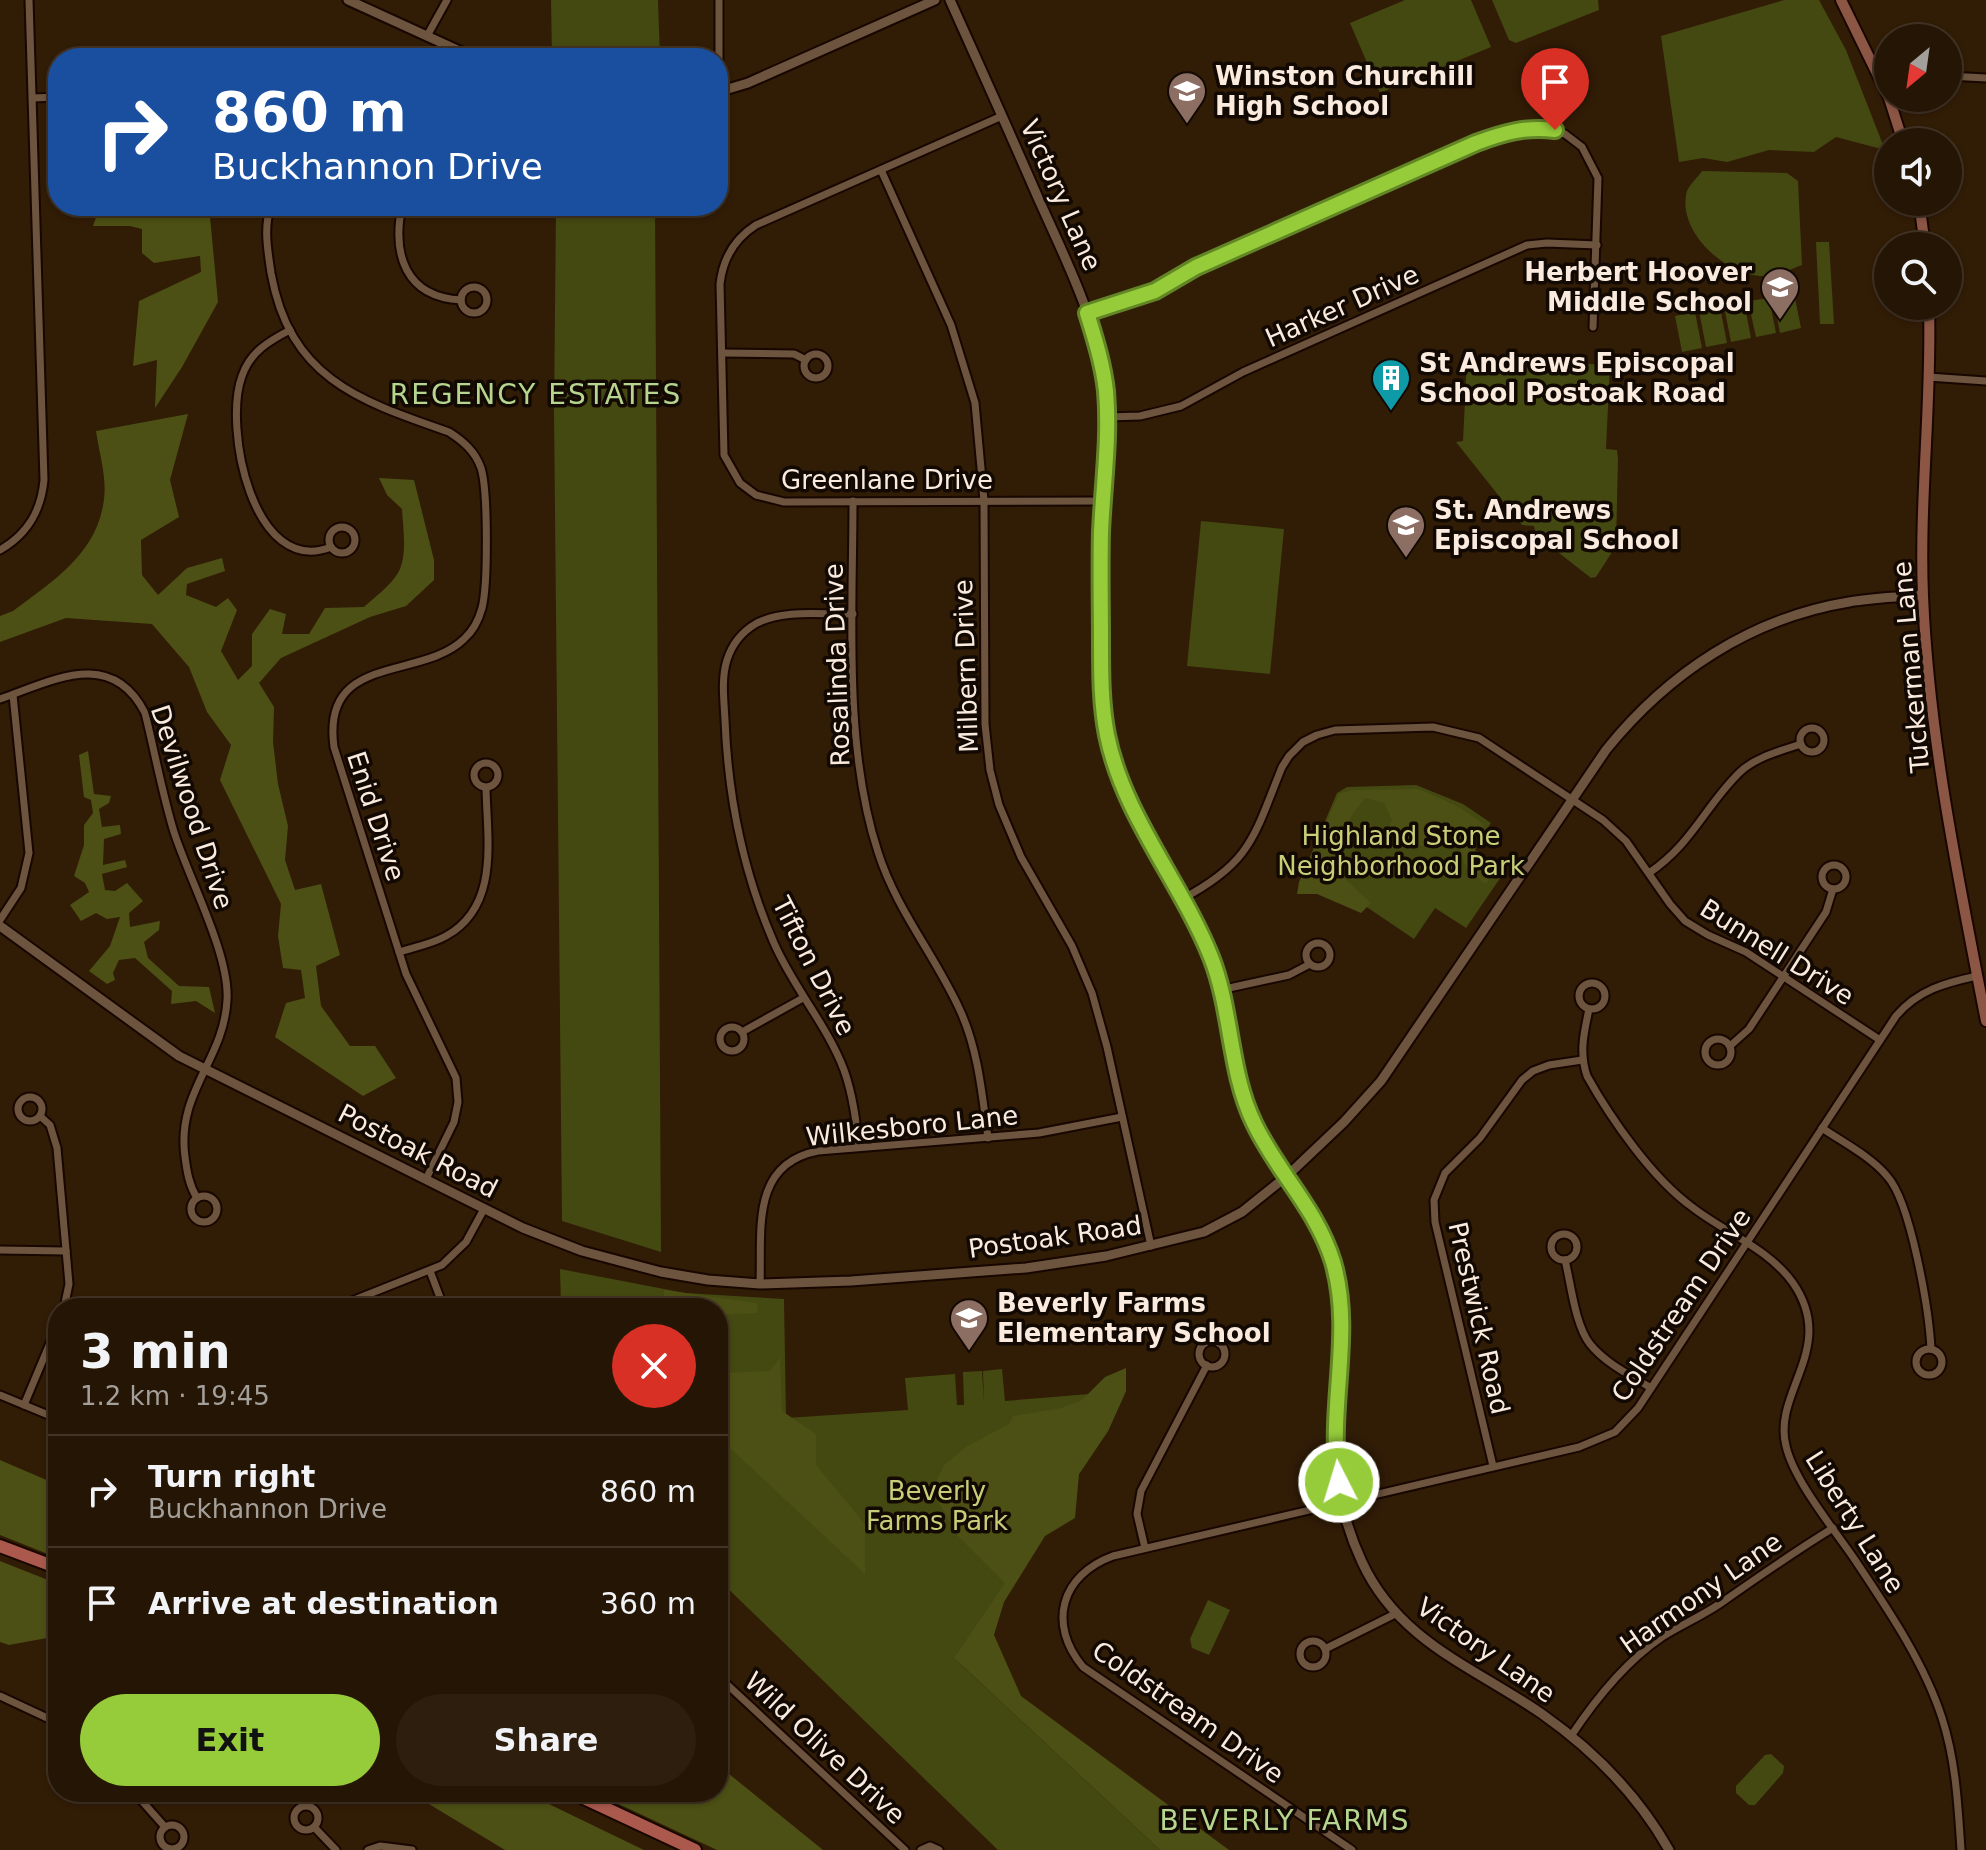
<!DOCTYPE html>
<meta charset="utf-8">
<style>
body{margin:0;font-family:"DejaVu Sans",sans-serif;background:#2d1e0e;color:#f1f3f6;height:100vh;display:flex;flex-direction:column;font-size:30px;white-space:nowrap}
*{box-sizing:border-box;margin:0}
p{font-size:26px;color:#a39f9a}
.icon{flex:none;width:44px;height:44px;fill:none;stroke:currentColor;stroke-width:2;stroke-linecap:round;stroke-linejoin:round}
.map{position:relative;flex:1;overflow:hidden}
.drawer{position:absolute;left:48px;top:1298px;width:680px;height:504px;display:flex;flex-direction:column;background:#251504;border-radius:32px;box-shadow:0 2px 6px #0004,0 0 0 2px #423426}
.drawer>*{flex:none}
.top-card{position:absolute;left:48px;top:48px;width:680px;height:168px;border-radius:32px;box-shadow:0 2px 6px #0004,0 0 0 2px #423426;background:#1a4fa0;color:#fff;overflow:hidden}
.needle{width:52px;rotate:209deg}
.tools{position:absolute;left:1874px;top:24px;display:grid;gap:16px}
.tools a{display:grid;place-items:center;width:88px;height:88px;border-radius:50%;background:#251504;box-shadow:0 2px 6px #0004,0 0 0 2px #423426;font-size:40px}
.pin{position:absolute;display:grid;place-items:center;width:68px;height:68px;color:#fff;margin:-82px -34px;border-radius:50% 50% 50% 0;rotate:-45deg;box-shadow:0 0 8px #0007}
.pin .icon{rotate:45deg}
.me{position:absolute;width:88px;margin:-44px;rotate:355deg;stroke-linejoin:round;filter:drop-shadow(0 0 6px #0008)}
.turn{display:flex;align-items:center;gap:28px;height:168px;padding:0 32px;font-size:36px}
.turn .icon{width:104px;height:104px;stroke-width:2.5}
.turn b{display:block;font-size:56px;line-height:68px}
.round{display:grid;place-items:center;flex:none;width:84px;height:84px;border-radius:42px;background:#2d1e0e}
.summary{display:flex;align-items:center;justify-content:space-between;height:136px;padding:0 32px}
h1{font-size:48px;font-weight:800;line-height:60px}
.cta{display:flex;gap:16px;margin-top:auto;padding:16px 32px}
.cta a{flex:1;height:92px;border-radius:48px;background:#96cc3a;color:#111;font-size:32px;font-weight:800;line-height:92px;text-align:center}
.cta a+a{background:#2d1e0e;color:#f1f3f6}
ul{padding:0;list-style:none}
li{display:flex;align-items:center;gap:24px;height:112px;padding:0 32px;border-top:2px solid #423426}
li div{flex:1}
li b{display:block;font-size:30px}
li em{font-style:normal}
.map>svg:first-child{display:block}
.green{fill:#444811}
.forest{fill:#4c5014}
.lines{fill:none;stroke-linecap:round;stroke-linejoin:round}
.minor-casing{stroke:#180600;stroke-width:11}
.tertiary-casing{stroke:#180600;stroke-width:13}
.secondary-casing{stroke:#180600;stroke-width:14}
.primary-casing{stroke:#180600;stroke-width:16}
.minor{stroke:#6d543e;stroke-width:7}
.tertiary{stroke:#6d543e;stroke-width:9}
.secondary{stroke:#8c5645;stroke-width:10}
.primary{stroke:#aa594c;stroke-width:12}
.route-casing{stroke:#628526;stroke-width:20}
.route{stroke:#96cc3a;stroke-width:14}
.labels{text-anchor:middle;stroke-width:7;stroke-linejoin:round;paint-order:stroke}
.poi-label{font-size:26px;font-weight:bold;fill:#faebde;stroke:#120903;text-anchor:start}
.street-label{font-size:26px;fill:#faebde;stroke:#120903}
.park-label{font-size:26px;fill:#c6cf78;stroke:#120903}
.neighbourhood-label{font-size:28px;letter-spacing:2px;fill:#b6d68f;stroke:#120903}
</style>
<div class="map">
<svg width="1986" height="1850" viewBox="0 0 1986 1850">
<rect width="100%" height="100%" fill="#311c06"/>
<g class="green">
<polygon points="551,0 658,0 660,58 552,58"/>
<polygon points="1405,0 1471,0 1491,47 1380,93 1350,23"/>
<polygon points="1492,0 1598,0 1599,10 1516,43 1509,40"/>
<polygon points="1784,0 1819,0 1846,50 1885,150 1836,137 1814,152 1769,150 1727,162 1703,158 1679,162 1661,36"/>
<path d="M1702,171L1787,173L1798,181L1802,265C1789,270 1775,277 1760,276C1724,274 1676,230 1687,191C1690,184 1698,177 1702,171Z"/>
<polygon points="556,206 655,206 661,1252 562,1221 554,412"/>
<polygon points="1816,242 1829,242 1834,324 1820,324"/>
<polygon points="1794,293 1801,328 1780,333 1773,297"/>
<polygon points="1769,298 1776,333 1756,337 1748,301"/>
<polygon points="1744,302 1751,338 1731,342 1724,306"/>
<polygon points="1720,307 1727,343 1706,347 1699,311"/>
<polygon points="1695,312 1702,348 1682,352 1675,316"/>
<polygon points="1467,358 1610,365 1606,449 1617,450 1618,459 1616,546 1596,577 1591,578 1536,535 1534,526 1522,525 1456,442 1463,441"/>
<polygon points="1201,521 1284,529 1270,674 1187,666"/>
<polygon points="1416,785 1463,804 1491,823 1474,849 1505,871 1466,928 1435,908 1414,939 1306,866 1337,793 1347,787"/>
<polygon points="560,1269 685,1293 784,1299 786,1418 908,1410 905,1378 955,1374 957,1405 964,1405 963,1372 982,1371 984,1403 983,1371 1002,1369 1005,1401 1126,1391 1108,1431 955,1659 1160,1850 998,1850 718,1579 718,1308 561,1308"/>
<polygon points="1208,1600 1230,1610 1209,1655 1192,1648 1190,1639"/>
<polygon points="1771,1754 1784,1766 1783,1773 1755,1805 1749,1805 1736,1793 1736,1786 1765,1755"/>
</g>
<g class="forest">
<polygon points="100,206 209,206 218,302 182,367 155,408 157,360 133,366 139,301 201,272 200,256 154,263 142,253 142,229 130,226 93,226"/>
<path d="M188,414L170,480L179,517L141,540L142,575L158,595L187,568L222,558L225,571L187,584L186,595L216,607L228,598L237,610L221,651L238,680L252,666V634L270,609L286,614L282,634H309L325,608L364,607C375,597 394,583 400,569C407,551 403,528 402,509L387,495L379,478L414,480L434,560V580L406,606L370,617L281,658L259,683L274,707L273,742L278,784L288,826L285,860L295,890L321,884L340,955L316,966L321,1006L350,1046H375L396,1078L363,1096L275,1037L286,1003L305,998L301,970L283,968L278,936L281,904L220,780L231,745L207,712L189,667L152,624L66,618L0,642V616L13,611C53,581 98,553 104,499C107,478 99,452 96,431Z"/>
<polygon points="88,751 94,794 111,796 109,803 99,809 102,827 120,825 121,834 104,839 103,865 125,860 127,867 102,874 105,890 115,891 127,883 143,901 129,913 130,927 160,921 159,930 144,942 148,958 179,986 209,987 215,1013 196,1001 171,1004 172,991 135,958 119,960 113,973 115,980 107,984 89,971 110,946 120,917 107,919 96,913 81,921 70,905 89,892 85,883 74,876 84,845 84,825 93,813 91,800 84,797 79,755"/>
<path d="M1418,789C1441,798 1463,807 1483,824L1474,854L1494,871L1486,884C1465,869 1461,863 1459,836L1438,831L1422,847L1403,836L1375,829L1389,828L1392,819L1384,803L1365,798L1352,815L1331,866L1371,903L1361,913L1317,894H1297L1299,882L1339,794L1352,790Z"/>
<polygon points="664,1290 757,1303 758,1313 719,1315 722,1373 770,1371 780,1357 782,1411 816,1434 816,1465 865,1524 865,1574 718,1437 718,1308 664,1308"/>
<polygon points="1126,1368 1126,1391 1108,1431 1079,1474 1075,1518 1045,1536 1004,1602 994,1635 1021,1696 1229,1850 1160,1850 954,1658 1005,1583 957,1535 932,1490 944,1465 966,1447 1010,1423 1013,1416 1061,1408 1082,1400 1105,1377"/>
<polygon points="0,1460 58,1485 58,1558 0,1535"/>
<polygon points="0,1561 58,1584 58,1636 9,1645 0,1642"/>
<polygon points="718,1765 823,1850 717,1850 593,1792 718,1792"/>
<polygon points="375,1792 524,1792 644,1850 505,1850 419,1798 374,1800"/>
</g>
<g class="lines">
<g class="minor-casing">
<g id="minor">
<polyline points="719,0 719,74 723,91"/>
<polyline points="427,36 447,0"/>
<polyline points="1948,76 1986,78"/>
<polyline points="33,98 58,97"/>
<path d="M1002,116L756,225C734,239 723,258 720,284L724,455L740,483L756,495L784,502L1104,501"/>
<polyline points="881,170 951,325 975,403 984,501 985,724 990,770 999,805 1021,857 1072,946 1092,993 1107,1047 1151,1246"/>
<path d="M271,206C263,227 268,252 271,273C290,379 360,401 449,432C463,441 475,451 481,468C488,490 488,585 482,608C479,619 473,631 464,639C421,681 321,652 334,747L406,974L456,1078L458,1102L454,1122L426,1179"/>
<path d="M402,206C392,254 405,297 461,300"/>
<circle cx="474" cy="300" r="13"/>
<polyline points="1087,313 1155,291 1196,267 1456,151 1508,132 1537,127 1565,134 1582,147 1598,178 1593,327"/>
<path d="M290,330C269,341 250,352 242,376C223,427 253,578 331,547"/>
<polyline points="722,353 794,354 806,360"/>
<circle cx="816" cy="366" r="12"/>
<polyline points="1928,377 1986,381"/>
<polyline points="1107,417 1140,416 1181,406 1243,372 1527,245 1547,243 1597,245"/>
<path d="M853,501C853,612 843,746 878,852C896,909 934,954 959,1008C978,1048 982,1093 988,1138"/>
<circle cx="342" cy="540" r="13"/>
<path d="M0,550C28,534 41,511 44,480L29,0"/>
<path d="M853,614C823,615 785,609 757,623C743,631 732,644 727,660C721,679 724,700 725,720C728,797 743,872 774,943C793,987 827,1025 844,1070C853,1095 856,1121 859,1147"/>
<path d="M0,699C52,681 111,647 145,713C155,753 162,793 174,832C189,879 230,955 227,1000C224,1060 176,1092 185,1157C187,1172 189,1185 197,1198"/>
<circle cx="1812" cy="740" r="12"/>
<circle cx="486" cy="775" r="12"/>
<circle cx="1834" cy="877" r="12"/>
<path d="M1649,873C1693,843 1705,806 1740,772C1756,757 1780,751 1801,744"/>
<path d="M1182,899C1252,862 1254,836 1282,767L1289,756L1303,742L1317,735L1335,730L1433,727L1479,738L1603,820L1626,841L1670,904L1685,921L1708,935L1746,952L1880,1040"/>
<polyline points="0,920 21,888 29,853 13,695"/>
<circle cx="1318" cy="955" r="12"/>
<path d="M399,952C415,947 432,944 446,936C500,906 487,840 486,788"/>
<circle cx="1592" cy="996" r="13"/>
<polyline points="1220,990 1289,975 1310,964"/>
<path d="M1589,1009C1584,1033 1579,1052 1587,1076C1611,1119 1652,1178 1692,1207C1724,1232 1769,1249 1793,1283C1838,1348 1772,1392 1786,1446C1794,1481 1834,1529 1855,1560C1887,1608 1924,1662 1942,1718C1956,1761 1958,1806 1961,1850"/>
<circle cx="732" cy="1039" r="12"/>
<polyline points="742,1032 803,998"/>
<circle cx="1718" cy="1052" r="13"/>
<polyline points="1730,1046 1749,1029 1826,912 1833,889"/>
<circle cx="30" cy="1109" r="12"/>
<polyline points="40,1116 50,1125 57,1148 69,1284 64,1308"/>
<path d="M1822,1128C1844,1143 1870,1156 1887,1176C1911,1202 1929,1311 1931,1349"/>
<circle cx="204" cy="1209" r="13"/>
<circle cx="1564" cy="1247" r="13"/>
<polyline points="0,1250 66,1251"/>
<path d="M1565,1260C1571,1284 1575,1325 1590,1344C1605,1363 1630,1375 1651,1388"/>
<polyline points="430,1271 444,1308"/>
<path d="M760,1284C762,1231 750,1164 818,1151L1039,1133L1122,1117"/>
<polyline points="334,1308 442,1265 466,1242 484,1209"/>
<circle cx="1212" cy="1354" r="13"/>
<circle cx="1929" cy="1362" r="13"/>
<polyline points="0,1395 58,1419"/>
<polyline points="24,1405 58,1324"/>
<polyline points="1493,1466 1435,1222 1434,1200 1445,1173 1480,1138 1522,1080 1533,1071 1549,1065 1582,1060"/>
<polyline points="1145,1548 1137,1514 1141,1491 1207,1365"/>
<circle cx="1313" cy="1654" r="13"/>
<polyline points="1325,1649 1395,1614"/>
<polyline points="718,1676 905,1850"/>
<polyline points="0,1696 58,1723"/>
<path d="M1571,1736C1595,1700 1625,1662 1662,1637C1681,1625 1702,1616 1721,1603C1758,1577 1794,1552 1833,1528"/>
<polyline points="134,1792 165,1827"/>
<circle cx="306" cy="1818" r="12"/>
<circle cx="172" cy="1837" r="12"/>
<polyline points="314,1827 336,1850"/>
<polyline points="368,1850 380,1846 412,1850"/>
<polyline points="921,1850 930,1846 939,1850"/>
<path d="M1352,1850L1083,1667C1047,1624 1061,1575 1113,1556L1579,1447L1615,1432L1638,1408L1896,1016C1918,990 1945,983 1977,976"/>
</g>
</g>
<g class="tertiary-casing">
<g id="tertiary">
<polyline points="348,0 475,58"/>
<path d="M950,0C980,67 1010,133 1039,200C1066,260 1097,321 1105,386C1111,436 1104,483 1101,532C1100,570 1101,609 1101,647C1101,682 1101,717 1111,751C1132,825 1184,885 1211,957C1230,1009 1230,1068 1252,1119C1274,1170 1318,1208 1333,1264C1349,1322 1336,1382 1335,1440C1334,1480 1345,1526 1362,1562C1399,1642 1474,1667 1542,1714C1593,1750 1638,1795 1669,1850"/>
<polyline points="718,92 748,83 935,0"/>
<path d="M0,926L179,1056L523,1228L582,1251L661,1272L708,1280L760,1284L851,1281L1026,1268L1106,1256L1204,1232L1242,1212L1287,1176L1344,1122L1381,1081L1606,750C1668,673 1751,618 1849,602C1873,598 1898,597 1923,595"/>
</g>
</g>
<g class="secondary-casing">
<g id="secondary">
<polyline points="1841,0 1888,96"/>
<polyline points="1889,98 1903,142"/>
<polyline points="1919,202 1925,246"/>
<path d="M1929,306C1932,403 1919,499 1923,596C1929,740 1959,881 1986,1021"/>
</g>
</g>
<g class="primary-casing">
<g id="primary">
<polyline points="0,1546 58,1568"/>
<polyline points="571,1792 695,1850"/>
</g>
</g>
<use href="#minor" class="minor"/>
<use href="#tertiary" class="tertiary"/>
<use href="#secondary" class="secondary"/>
<use href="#primary" class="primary"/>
</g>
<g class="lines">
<g class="route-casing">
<path id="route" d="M1339,1482C1327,1409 1354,1334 1333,1262C1317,1209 1277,1172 1254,1123C1229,1072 1232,1010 1211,957C1181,882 1123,815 1107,735C1101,705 1101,673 1101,643C1101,606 1100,569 1101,532C1103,485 1110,438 1106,391C1103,364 1095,339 1087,313L1155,291L1196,267L1476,143C1503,133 1526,126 1555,130"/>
</g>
<use href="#route" class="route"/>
</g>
<defs>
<g id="school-pin" transform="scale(2)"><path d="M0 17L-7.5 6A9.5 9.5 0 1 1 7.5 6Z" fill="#8d6e63" stroke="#120903"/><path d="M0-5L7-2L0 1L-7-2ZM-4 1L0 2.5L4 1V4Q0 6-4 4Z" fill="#fff"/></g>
<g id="building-pin" transform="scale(2)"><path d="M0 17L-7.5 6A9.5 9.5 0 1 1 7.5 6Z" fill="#0f9aa8" stroke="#120903"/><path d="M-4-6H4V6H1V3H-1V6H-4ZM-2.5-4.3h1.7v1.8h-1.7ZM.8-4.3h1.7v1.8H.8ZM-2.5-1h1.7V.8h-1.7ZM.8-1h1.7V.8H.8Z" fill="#fff"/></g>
</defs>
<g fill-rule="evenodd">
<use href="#school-pin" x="1187" y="91"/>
<use href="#school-pin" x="1780" y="287"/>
<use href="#building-pin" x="1391" y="378"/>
<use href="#school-pin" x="1406" y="525"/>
<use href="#school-pin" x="969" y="1318"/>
</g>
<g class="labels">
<g class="poi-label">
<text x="1215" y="85">Winston Churchill<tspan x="1215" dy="30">High School</tspan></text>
<text x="1752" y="281" text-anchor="end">Herbert Hoover<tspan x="1752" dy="30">Middle School</tspan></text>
<text x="1419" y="372">St Andrews Episcopal<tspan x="1419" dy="30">School Postoak Road</tspan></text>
<text x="1434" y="519">St. Andrews<tspan x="1434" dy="30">Episcopal School</tspan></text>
<text x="997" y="1312">Beverly Farms<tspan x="997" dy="30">Elementary School</tspan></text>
</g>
<g class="street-label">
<text transform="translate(1061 195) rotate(66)" y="9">Victory Lane</text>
<text transform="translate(1342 306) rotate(-24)" y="9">Harker Drive</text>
<text x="887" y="489">Greenlane Drive</text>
<text transform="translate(837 665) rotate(-92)" y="9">Rosalinda Drive</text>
<text transform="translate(966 666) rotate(-92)" y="9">Milbern Drive</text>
<text transform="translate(1911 667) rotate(-95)" y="9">Tuckerman Lane</text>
<text transform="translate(192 807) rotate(72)" y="9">Devilwood Drive</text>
<text transform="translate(376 816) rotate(72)" y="9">Enid Drive</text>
<text transform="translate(1777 952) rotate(32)" y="9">Bunnell Drive</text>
<text transform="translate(814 966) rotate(63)" y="9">Tifton Drive</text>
<text transform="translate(912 1126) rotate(-6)" y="9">Wilkesboro Lane</text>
<text transform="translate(418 1151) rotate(27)" y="9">Postoak Road</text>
<text transform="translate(1055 1237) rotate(-8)" y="9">Postoak Road</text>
<text transform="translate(1681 1305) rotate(-56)" y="9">Coldstream Drive</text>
<text transform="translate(1479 1318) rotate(77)" y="9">Prestwick Road</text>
<text transform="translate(1855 1522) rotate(58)" y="9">Liberty Lane</text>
<text transform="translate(1701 1593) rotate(-35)" y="9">Harmony Lane</text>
<text transform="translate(1486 1650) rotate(35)" y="9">Victory Lane</text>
<text transform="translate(1188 1712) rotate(35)" y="9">Coldstream Drive</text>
<text transform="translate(825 1748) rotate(43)" y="9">Wild Olive Drive</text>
</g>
<g class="park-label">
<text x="1401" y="845">Highland Stone<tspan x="1401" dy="30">Neighborhood Park</tspan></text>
<text x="937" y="1500">Beverly<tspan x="937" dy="30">Farms Park</tspan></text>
</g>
<g class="neighbourhood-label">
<text x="536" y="404">REGENCY ESTATES</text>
<text x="1285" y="1830">BEVERLY FARMS</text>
</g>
</g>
</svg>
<div class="tools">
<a><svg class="needle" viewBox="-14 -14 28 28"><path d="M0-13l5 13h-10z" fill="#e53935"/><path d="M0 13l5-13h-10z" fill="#a39f9a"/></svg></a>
<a><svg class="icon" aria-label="sound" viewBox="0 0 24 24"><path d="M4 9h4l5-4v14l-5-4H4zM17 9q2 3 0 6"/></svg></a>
<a><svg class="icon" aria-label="search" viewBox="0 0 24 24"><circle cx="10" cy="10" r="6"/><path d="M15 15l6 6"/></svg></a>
</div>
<div class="pin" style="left:1555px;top:130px;background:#d93025"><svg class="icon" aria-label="arrive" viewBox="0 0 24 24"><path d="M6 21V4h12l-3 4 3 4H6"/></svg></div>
<svg class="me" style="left:1339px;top:1482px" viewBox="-20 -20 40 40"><circle r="17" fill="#96cc3a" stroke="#fff" stroke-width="3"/><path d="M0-11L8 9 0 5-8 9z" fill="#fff"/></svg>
<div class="top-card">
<div class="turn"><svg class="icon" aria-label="right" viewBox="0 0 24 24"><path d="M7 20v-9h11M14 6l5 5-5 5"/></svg><div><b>860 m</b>Buckhannon Drive</div></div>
</div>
<section class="drawer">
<div class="summary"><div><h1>3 min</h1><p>1.2 km · 19:45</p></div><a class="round" style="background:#d93025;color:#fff"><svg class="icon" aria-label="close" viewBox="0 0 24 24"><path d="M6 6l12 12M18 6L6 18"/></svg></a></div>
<ul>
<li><svg class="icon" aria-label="right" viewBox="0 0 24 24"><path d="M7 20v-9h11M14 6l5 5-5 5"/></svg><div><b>Turn right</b><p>Buckhannon Drive</p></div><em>860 m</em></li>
<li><svg class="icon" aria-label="arrive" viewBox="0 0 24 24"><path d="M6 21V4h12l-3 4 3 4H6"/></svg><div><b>Arrive at destination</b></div><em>360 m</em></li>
</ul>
<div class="cta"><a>Exit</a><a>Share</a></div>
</section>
</div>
